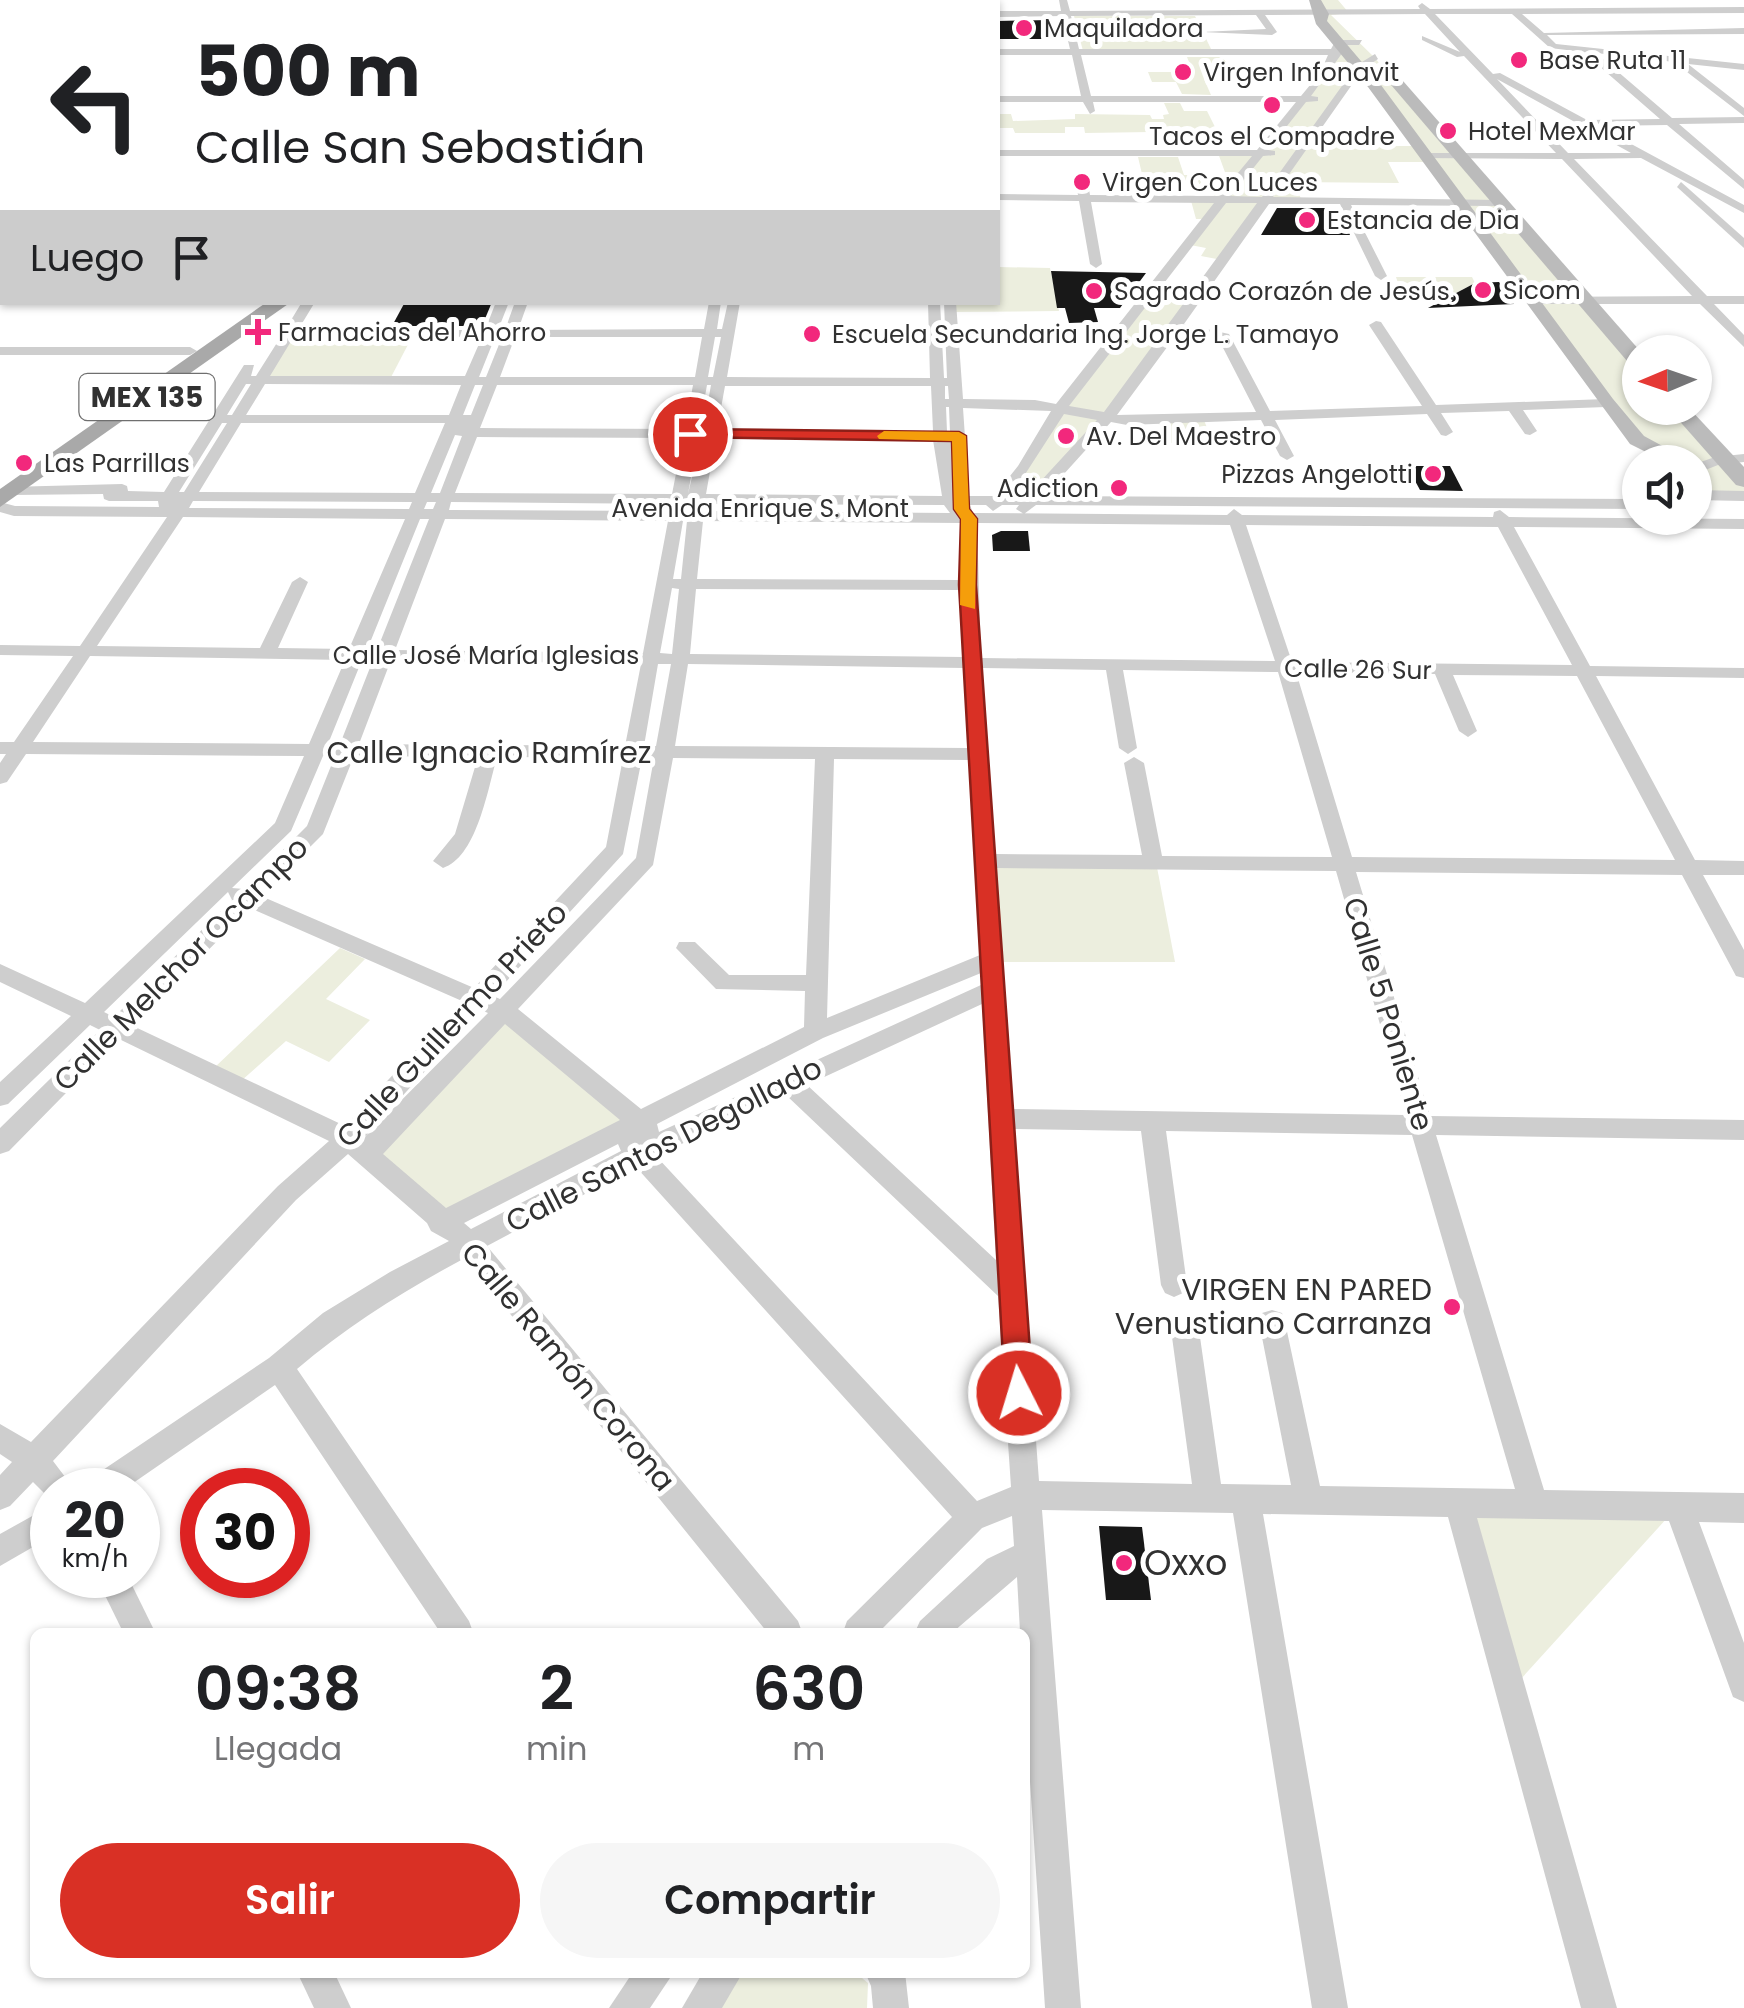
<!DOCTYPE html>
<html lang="es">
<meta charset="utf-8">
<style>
body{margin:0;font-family:Poppins,sans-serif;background:#f6f6f6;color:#202124;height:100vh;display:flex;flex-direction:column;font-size:38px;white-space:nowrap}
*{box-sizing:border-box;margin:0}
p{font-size:32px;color:#757577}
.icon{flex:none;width:55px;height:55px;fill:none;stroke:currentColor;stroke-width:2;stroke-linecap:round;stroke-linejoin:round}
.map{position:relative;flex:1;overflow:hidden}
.details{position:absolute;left:30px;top:1628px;width:1000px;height:350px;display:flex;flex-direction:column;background:#fff;border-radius:15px;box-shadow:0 2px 8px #0004}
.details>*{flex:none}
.banner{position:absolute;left:0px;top:0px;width:1000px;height:305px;box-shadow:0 2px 8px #0004;background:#fff;color:#202124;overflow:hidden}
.needle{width:65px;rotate:268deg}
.fabs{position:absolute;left:1622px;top:335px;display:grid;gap:20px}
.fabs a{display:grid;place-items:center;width:90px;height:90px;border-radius:50%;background:#fff;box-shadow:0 2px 8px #0004;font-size:50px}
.speed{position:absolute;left:30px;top:1468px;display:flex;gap:20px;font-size:50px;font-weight:700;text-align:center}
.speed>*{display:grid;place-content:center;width:130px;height:130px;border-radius:50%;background:#fff;box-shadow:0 2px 8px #0004;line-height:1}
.speed small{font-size:25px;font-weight:400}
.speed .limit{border:15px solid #d22;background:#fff;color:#111}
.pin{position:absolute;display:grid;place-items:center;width:85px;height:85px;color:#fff;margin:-42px;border:5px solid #fff;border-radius:50%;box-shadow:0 2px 10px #0007}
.me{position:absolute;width:110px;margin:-55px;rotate:355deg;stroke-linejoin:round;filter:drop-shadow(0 0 8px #0008)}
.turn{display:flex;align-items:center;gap:35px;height:210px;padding:0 30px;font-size:45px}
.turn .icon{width:130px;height:130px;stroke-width:2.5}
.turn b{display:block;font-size:70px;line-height:85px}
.then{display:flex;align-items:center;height:95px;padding:0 30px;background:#0003;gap:20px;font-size:38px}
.eta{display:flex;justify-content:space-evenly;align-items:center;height:170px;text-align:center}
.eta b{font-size:60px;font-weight:600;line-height:70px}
.cta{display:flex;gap:20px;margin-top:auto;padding:20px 30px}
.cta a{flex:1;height:115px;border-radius:60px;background:#d93025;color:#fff;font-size:40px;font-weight:600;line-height:115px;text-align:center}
.cta a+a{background:#f6f6f6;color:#202124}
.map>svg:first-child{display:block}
.green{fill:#eceede;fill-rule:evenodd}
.building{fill:#181818}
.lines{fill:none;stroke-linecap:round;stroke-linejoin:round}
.street{fill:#cecece;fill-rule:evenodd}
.secondary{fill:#bbb;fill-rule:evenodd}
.primary{fill:#a9a9a9;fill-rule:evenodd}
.rail{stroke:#868686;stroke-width:2.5;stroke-dasharray:4 4;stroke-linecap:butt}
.route{fill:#d93025;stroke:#8d1f18;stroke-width:2.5}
.slow{fill:#f59e0b}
.poi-dot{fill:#f2287c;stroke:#fff;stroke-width:4}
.labels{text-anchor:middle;stroke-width:10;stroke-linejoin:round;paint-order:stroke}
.far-poi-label{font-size:25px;fill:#313131;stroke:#fff;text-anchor:start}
.far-street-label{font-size:25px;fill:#313131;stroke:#fff}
.shield{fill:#fff;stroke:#6f6f6f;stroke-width:2.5}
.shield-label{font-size:28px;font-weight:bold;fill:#313131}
.street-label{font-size:30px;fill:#313131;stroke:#fff}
.poi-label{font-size:30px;fill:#313131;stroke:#fff;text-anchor:end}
.near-poi-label{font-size:35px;fill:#313131;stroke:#fff;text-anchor:start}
</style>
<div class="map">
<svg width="1744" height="2008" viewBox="0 0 1744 2008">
<rect width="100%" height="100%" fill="#fff"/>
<g class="green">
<path d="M1317,0H1338L1349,13L1331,15L1374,57L1640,365V408H1677L1744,481V496L1695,495V462H1675L1644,444L1430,162H1388L1399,183L1294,182L1302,201H1265L1222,260L1201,256L1206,248L1185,244L1203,219H1196L1190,197L1214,196L1211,188H1201L1198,181L1108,179L1107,174H1142L1138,157H1178L1184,175H1226L1218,153H1263L1339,54L1322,21ZM1356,68L1417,146H1306Z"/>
<polygon points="1074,16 1195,16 1212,51 1083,51"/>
<polygon points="1187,57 1223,57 1235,79 1204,79 1211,95 1182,94 1176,82 1152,82 1148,72 1193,72"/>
<polygon points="1164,103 1180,103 1184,111 1207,111 1217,131 1085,133 1084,127 1065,127 1065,133 1015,133 1013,128 998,128 998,114 1011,114 1013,121 1075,119 1075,114 1150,115 1152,119 1164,119 1163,115 1169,114"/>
<polygon points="998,267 1050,268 1059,311 950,312 950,303 998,302"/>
<polygon points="1396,277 1472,277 1475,283 1446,298 1403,298"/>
<polygon points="1146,296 1191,304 1148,365 1035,493 1007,493"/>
<polygon points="289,334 413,335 389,381 261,380"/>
<polygon points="1203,418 1213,442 1166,443 1157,419"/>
<polygon points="986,861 1156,862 1175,962 992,962"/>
<polygon points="340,948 365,959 326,999 370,1020 329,1062 286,1041 241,1081 214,1068"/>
<polygon points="505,1011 639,1121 440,1223 365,1157"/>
<polygon points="1459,1505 1678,1506 1510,1691"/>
<polygon points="736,1973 856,1973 868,1983 867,2008 714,2008"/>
</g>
<g class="building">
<polygon points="1048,20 1052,39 998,39 998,21"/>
<polygon points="1277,208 1338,208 1350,235 1261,235"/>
<polygon points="1051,271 1146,273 1120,308 1094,308 1098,322 1069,323 1065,308 1057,308"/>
<polygon points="1499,282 1514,304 1428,308 1475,283"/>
<polygon points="405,302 492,302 482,326 392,326"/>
<polygon points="1407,466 1450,466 1463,491 1420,490"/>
<polygon points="1001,531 1028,531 1030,551 993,551 992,535"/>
<polygon points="1099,1526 1142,1527 1151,1600 1106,1600"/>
</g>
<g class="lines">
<g class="street">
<polygon points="358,0 367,0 368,2 360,2"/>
<rect x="924" y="0" width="8" height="2"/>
<path d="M1059,0H1067L1070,11L1420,9L1418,6L1422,3L1430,9L1744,7V13L1522,14L1544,33L1744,28V34L1547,35L1556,44L1744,64V70L1688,64L1744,108V116L1674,62L1596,53L1672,118L1744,117V123L1679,124L1744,180V189L1667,125L1598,126L1744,205V213L1641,158L1574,159L1707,296H1744V304H1714L1744,335V347L1700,304H1527V298L1532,297L1692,296L1562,159L1421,158L1425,153H1556L1464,56L1457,57L1422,40V36L1460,52L1425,14L1265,15L1277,32L1272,35L1201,32L1266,29L1256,15L1071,16L1079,49H1331L1336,40H1362L1359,45H1342L1343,52L1311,96L1318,97V101L1306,102L1268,150L1275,151V155L1263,156L1231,196L1262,197L1357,65L1375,54L1378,59L1363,69L1273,197L1500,200L1506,203L1500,206L1351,205L1387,276L1381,280L1375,276L1340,204H1269L1184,324L1229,334L1270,411L1422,406L1369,325L1376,321L1381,322L1436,405L1606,399L1613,403L1606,407L1523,410L1537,431L1530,435L1525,434L1509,411L1441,413L1453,432L1446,436L1441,435L1427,414L1275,420L1294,456L1287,460L1280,456L1261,420L1127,425L1111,422L1044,496L1640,499V509L1036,505L1024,514L1016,509L1019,505H1002L993,511L986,505H970L973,513L1227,515L1234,509L1242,515L1493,517L1494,512L1500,510L1509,517L1744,519V529L1514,527L1590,666L1744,668V678L1596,676L1695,860L1744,861V875H1703L1744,950V978L1736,976L1682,875L1356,872L1430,1116L1744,1120V1140L1436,1135L1544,1490L1744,1493V1523L1699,1522L1744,1643V1702L1733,1697L1669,1521L1477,1518L1617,2008H1581L1448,1517L1263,1514L1348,2008H1312L1233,1513L1042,1510L1081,2008H1045L1025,1706V1632H1020L1017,1577L953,1632H915L920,1621L987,1559L1014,1546L1012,1516L982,1528L879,1632H843L847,1621L952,1517L636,1167L487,1246L798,1621L802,1632H767L465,1258C405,1290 349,1325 297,1369L469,1621L473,1632H440L275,1385L123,1490H83L88,1480L269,1358L323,1313L390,1272L449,1241L431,1231L427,1223L348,1154L296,1200L53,1461L75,1490H52V1501L33,1482L10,1506L0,1510V1475L12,1462L0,1454V1424L31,1442L278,1186L329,1141L119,1039L9,1151L0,1154V1128L100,1030L90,1025L8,1104L0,1106V1082L71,1016L0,982V964L85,1003L275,823L304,756L26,754L7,782L0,784V763L6,754H0V742H14L73,656L0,655V645L80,646L167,517L14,516L0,512V502L15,506L159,507L158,501H109L104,499L103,494L13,495L5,490L8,487L122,484L127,486L128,491L164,492L244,365H254L251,376H256L280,338L269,334L285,330L302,302H315L298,330H485L496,302H509L498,330H505L515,302H528L518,330L704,329L709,302H721L717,329H722L728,302H740L727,377L930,378L928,302H940L944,378H947L944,302H956L963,399L1035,400L1056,404L1214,203L1091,202L1102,264L1096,268L1090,264L1079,201L998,200V194L1078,195L1076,184L1082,181L1088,184L1090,195L1219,196L1252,156H998V150H1257L1296,102H1093L1095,111L1090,114L1083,102H998V96H1081L1072,55H998V49H1070L1062,16L998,17V11H1061ZM1435,14H1512L1550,48L1583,52L1660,119L1587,120L1500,73L1493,74ZM1081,55H1328L1320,73L1301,96H1091ZM1497,79L1631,153H1568ZM1226,203H1257L1104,412L1069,406ZM1179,331L1219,340L1256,412L1117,415ZM482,337L465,376H270L293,338ZM495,337H502L486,377H479ZM515,337H702L695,377H500ZM715,337H721L713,377H708ZM246,384H251L232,415H227ZM265,384L461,385L449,415H246ZM475,385H483L471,415H463ZM497,385H693L685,429L480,428ZM707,385H711L703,430H699ZM725,386H931L933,431L717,430ZM945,386H948L949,399H945ZM946,407H949L950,432H947ZM963,408L1051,411L1018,466L994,496H969ZM1064,414L1097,420L1027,496H1011ZM222,423H227L184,492H179ZM241,423H445L415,493L199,492ZM455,435L462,436L440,493H431ZM477,437L683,438L672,494L455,493ZM698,438H701L688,494ZM716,438L933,440L942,496L706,494ZM193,501L412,502L409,509L189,508ZM427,502H436L433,509H424ZM451,502L671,504L669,511L449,510ZM704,504L944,505L950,513L704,511ZM183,517L405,519L349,649L278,648L308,582L300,577L292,582L260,648L97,646ZM420,519H429L377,650H367ZM445,519L668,521L643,653L395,650ZM683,521H687L681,579H673ZM703,521L961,523L960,580L697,579ZM977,523L1230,525L1275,661L981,658ZM1246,525L1498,527L1572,665L1292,662ZM672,588L679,589L672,654L660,653ZM696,589L960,590L964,657L690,654ZM90,656L345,660L309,744L33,742ZM362,660H373L340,744H328ZM391,660L641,664L625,746L359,744ZM658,664H671L656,746H644ZM688,664L964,668L968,748L675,746ZM982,668L1106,670L1119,748L1128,754L1137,748L1123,670L1278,672L1332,857L1162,856L1144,763L1134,757L1124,763L1142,855L995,854ZM1296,672L1435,674L1459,731L1468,737L1477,731L1453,675L1577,676L1675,860L1352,857ZM323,756H335L307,826L244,889L232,888L291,831ZM354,756L478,757L455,834L433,861L443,868C477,857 488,788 497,757L623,758L606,847L474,988L261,896L323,834ZM642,758H654L636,858L500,999L493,996L623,854ZM673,758L815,759L806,975H729L695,942H679L676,948L716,989L805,991L804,1027L641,1109L518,1009L653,865ZM834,759L969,760L980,955L827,1018ZM996,868L1336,871L1406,1115L1012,1109ZM228,892L232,900L114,1017L104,1012ZM250,908L462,1001L345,1126L133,1026ZM981,973V985L659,1132L657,1124L823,1038ZM982,1004L996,1260L807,1085ZM481,1010L488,1013L364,1138ZM505,1024L620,1120L446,1208L383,1154ZM786,1095L998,1296L1011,1487L977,1501L656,1156ZM1013,1129L1141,1131L1161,1285L1165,1293L1174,1297L1183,1293L1187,1285L1166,1131L1412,1135L1515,1489L1320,1486L1285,1322L1282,1313L1272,1310L1262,1313L1259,1322L1291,1485L1221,1484L1200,1337L1196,1328L1186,1325L1176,1328L1172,1337L1192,1484L1039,1481ZM618,1144L621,1151L471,1229L464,1223Z"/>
<polygon points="0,6 2,7 2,11 0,12"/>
<polygon points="2,54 2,61 0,62 0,55"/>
<rect x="0" y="94" width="2" height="6"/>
<rect x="0" y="149" width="2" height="6"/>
<polygon points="1681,182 1744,238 1744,248 1677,187"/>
<rect x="0" y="213" width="2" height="6"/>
<polygon points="2,234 2,243 0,244 0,235"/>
<rect x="0" y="287" width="2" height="8"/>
<polygon points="0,347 190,347 197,351 190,355 0,355"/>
<polygon points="1744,454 1744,462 1718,465 1695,474 1695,464 1715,457"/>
<polygon points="1695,490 1744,491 1744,501 1695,500"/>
<polygon points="52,1505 52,1536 0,1566 0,1534"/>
<polygon points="95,1575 127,1575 155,1632 123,1632"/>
<polygon points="297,1972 334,1972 351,2008 314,2008"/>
<polygon points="633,1972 674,1972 650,2008 609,2008"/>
<polygon points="703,1972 743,1972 722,2008 682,2008"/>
<polygon points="865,1972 905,1972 909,2008 873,2008 871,1986"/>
</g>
<g class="secondary">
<polygon points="1309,0 1321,0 1329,14 1327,21 1378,81 1613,399 1644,436 1692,462 1666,462 1630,444 1368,87 1316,24"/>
<rect x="0" y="27" width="2" height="8"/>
<polygon points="1386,73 1396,73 1641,352 1640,370 1633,368 1386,79"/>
<polygon points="1668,408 1689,408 1744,467 1744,487 1736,485"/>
</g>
<polygon class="primary" points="267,302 291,302 0,507 0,489"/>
<polyline class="rail" points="208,2 228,0"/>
</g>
<polygon class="route" points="690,429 959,432 966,436 969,509 977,519 976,585 1033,1393 1029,1403 1019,1406 1009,1403 1005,1393 959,585 961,519 954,509 952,441 685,437 682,434"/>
<polygon class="slow" points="884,431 959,432 966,436 969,509 977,519 975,609 960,605 961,519 954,509 952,441 879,439 877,436"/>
<g class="poi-dot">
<circle cx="1024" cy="28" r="10"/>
<circle cx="1519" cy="60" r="10"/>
<circle cx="1183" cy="72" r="10"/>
<circle cx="1272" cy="105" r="10"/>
<circle cx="1448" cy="131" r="10"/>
<circle cx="1082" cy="182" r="10"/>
<circle cx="1307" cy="220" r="10"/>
<circle cx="1483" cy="290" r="10"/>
<circle cx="1094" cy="291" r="10"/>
<path d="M253 317h10v10h10v10h-10v10h-10v-10h-10v-10h10z"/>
<circle cx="812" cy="334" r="10"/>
<circle cx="1066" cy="436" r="10"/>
<circle cx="24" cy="463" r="10"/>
<circle cx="1433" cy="474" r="10"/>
<circle cx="1119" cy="488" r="10"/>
<circle cx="1452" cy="1307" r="10"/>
<circle cx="1124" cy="1563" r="10"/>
</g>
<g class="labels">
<g class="far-poi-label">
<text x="1044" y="37">Maquiladora</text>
<text x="1539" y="69">Base Ruta 11</text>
<text x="1203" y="81">Virgen Infonavit</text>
<text x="1468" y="140">Hotel MexMar</text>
<text x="1272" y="145" text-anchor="middle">Tacos el Compadre</text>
<text x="1102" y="191">Virgen Con Luces</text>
<text x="1327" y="229">Estancia de Dia</text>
<text x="1503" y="299">Sicom</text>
<text x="1114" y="300">Sagrado Corazón de Jesús.</text>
<text x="278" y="341">Farmacias del Ahorro</text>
<text x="832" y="343">Escuela Secundaria Ing. Jorge L. Tamayo</text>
<text x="1086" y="445">Av. Del Maestro</text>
<text x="44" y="472">Las Parrillas</text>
<text x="1413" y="483" text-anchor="end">Pizzas Angelotti</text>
<text x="1099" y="497" text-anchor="end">Adiction</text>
</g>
<g class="far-street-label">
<text x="760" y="517">Avenida Enrique S. Mont</text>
<text x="486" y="664">Calle José María Iglesias</text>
<text transform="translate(1358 669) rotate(1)" y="9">Calle 26 Sur</text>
</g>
<rect class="shield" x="79.5" y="374" width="135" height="46" rx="8"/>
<g class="shield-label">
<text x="147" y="407">MEX 135</text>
</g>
<g class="street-label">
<text x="489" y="763">Calle Ignacio Ramírez</text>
<text transform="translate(181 964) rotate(-45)" y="10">Calle Melchor Ocampo</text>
<text transform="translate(1388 1014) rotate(73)" y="10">Calle 5 Poniente</text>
<text transform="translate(452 1025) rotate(-47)" y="10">Calle Guillermo Prieto</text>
<text transform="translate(664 1145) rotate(-27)" y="10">Calle Santos Degollado</text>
<text transform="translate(568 1367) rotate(50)" y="10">Calle Ramón Corona</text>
</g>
<g class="poi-label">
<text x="1432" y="1300">VIRGEN EN PARED<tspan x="1432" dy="34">Venustiano Carranza</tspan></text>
</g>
<g class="near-poi-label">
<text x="1144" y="1575">Oxxo</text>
</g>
</g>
</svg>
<div class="fabs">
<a><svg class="needle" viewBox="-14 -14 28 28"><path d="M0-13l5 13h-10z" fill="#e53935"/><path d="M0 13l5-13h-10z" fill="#757577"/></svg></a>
<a><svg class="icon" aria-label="sound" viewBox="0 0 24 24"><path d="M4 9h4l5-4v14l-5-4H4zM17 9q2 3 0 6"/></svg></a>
</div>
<div class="speed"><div>20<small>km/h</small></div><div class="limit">30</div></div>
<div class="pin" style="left:690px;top:434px;background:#d93025"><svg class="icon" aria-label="arrive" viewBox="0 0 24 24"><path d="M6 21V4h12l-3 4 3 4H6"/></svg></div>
<svg class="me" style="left:1019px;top:1393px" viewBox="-20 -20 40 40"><circle r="17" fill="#d93025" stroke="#fff" stroke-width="3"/><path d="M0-11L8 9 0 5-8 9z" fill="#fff"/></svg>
<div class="banner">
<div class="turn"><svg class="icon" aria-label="left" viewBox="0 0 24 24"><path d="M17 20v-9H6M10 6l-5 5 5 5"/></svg><div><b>500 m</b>Calle San Sebastián</div></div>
<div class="then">Luego<svg class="icon" aria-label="arrive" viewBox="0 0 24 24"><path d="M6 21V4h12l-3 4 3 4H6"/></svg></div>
</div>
<section class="details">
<div class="eta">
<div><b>09:38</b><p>Llegada</p></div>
<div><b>2</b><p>min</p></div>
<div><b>630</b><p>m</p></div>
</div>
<div class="cta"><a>Salir</a><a>Compartir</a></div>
</section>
</div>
